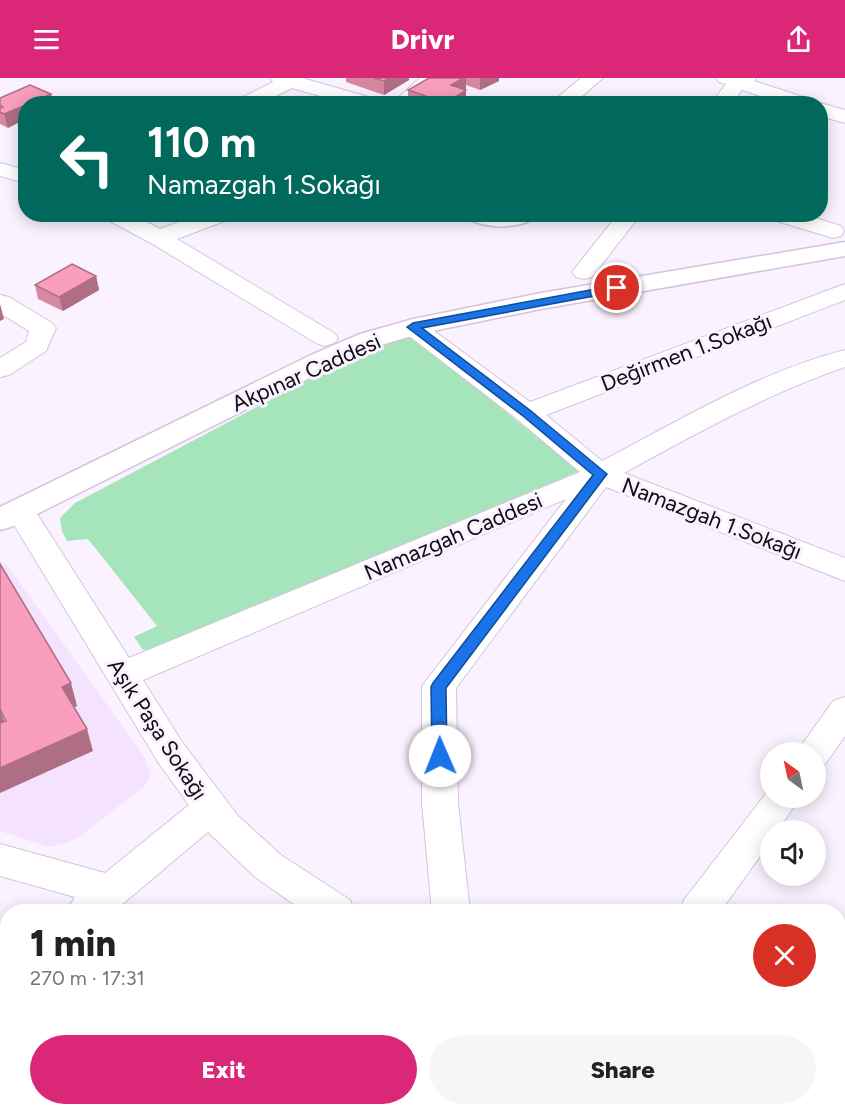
<!DOCTYPE html>
<meta charset="utf-8">
<style>
body{margin:0;font-family:Figtree,sans-serif;background:#f6f6f6;color:#222;height:100vh;display:flex;flex-direction:column;font-size:22px;white-space:nowrap}
*{box-sizing:border-box;margin:0}
p{font-size:20px;color:#767676}
.icon{flex:none;width:33px;height:33px;fill:none;stroke:currentColor;stroke-width:2;stroke-linecap:round;stroke-linejoin:round}
.map{position:relative;flex:1;overflow:hidden}
.side{position:absolute;left:0px;top:826px;width:846px;height:212px;display:flex;flex-direction:column;background:#fff;border-radius:24px 24px 0 0;box-shadow:0 3px 15px #0003}
.side>*{flex:none}
.hud{position:absolute;left:18px;top:18px;width:810px;height:126px;border-radius:24px;box-shadow:0 3px 15px #0003;background:#00695c;color:#fff;overflow:hidden}
.needle{width:39px;rotate:327deg}
.tools{position:absolute;left:760px;top:664px;display:grid;gap:12px}
.tools a{display:grid;place-items:center;width:66px;height:66px;border-radius:50%;background:#fff;box-shadow:0 3px 15px #0003;font-size:30px}
.pin{position:absolute;display:grid;place-items:center;width:51px;height:51px;color:#fff;margin:-26px;border:3px solid #fff;border-radius:50%;box-shadow:0 2px 6px #0007}
.me{position:absolute;width:66px;margin:-33px;rotate:359deg;stroke-linejoin:round;filter:drop-shadow(0 0 4px #0008)}
.turn{display:flex;align-items:center;gap:21px;height:126px;padding:0 30px;font-size:27px}
.turn .icon{width:78px;height:78px;stroke-width:2.5}
.turn b{display:block;font-size:42px;line-height:51px}
.round{display:grid;place-items:center;flex:none;width:63px;height:63px;border-radius:32px;background:#f6f6f6}
.head{display:flex;align-items:center;justify-content:space-between;height:102px;padding:0 30px}
h1{font-size:36px;font-weight:800;line-height:45px}
.primary-button{display:flex;gap:12px;margin-top:auto;padding:12px 30px}
.primary-button a{flex:1;height:69px;border-radius:36px;background:#db2777;color:#fff;font-size:24px;font-weight:800;line-height:69px;text-align:center}
.primary-button a+a{background:#f6f6f6;color:#222}
header{display:flex;justify-content:space-between;align-items:center;height:78px;padding:0 30px;background:#db2777;color:#fff;font-size:27px;font-weight:800}
.map>svg:first-child{display:block}
.built{fill:#f5e2fe}
.green{fill:#a6e4bb}
.lines{fill:none;stroke-linecap:round;stroke-linejoin:round}
.service-casing{stroke:#d5c3de;stroke-width:3}
.minor-casing{stroke:#d5c3de;stroke-width:2}
.secondary-casing{stroke:#d5c3de;stroke-width:3}
.service{fill:#fff;fill-rule:evenodd}
.minor{fill:#fff;fill-rule:evenodd}
.secondary{fill:#fff;fill-rule:evenodd}
.wall{fill:#d688a3}
.shaded-wall{fill:#ae6f84}
.building{fill:#f99ebd;stroke:#ae6f84;stroke-width:1.5}
.route{fill:#1a73e8;stroke:#114b97;stroke-width:1.5}
.labels{text-anchor:middle;stroke-width:6;stroke-linejoin:round;paint-order:stroke}
.street-label{font-size:22px;fill:#110b14;stroke:#faf2fe}
</style>
<header><svg class="icon" aria-label="menu" viewBox="0 0 24 24"><path d="M4 6h16M4 12h16M4 18h16"/></svg>Drivr<svg class="icon" aria-label="share" viewBox="0 0 24 24"><path d="M12 15V3M7 8l5-5 5 5M5 13v7h14v-7"/></svg></header>
<div class="map">
<svg width="845" height="1037" viewBox="0 0 845 1037">
<rect width="100%" height="100%" fill="#faf2fe"/>
<polygon class="built" points="0,484 7,487 145,680 150,696 145,708 79,759 63,766 48,769 0,753"/>
<polygon class="green" points="411,257 579,393 175,568 143,572 134,559 157,548 88,461 67,463 62,453 60,440 75,425 346,282"/>
<g class="lines">
<g class="service-casing">
<g id="service">
<path d="M460,136C475,136 488,143 503,142C516,142 527,136 541,136C520,153 482,152 460,136Z"/>
<polygon points="100,1030 126,1030 128,1037 103,1037"/>
<polygon points="394,1030 418,1030 415,1037 392,1037"/>
</g>
</g>
<g class="minor-casing">
<g id="minor">
<polygon points="270,0 302,0 379,22 382,26 348,26 292,10 260,26 234,26 237,22 273,4"/>
<polygon points="420,0 442,0 414,26 391,26"/>
<polygon points="581,0 603,0 573,26 550,26"/>
<polygon points="716,0 756,0 754,3 812,22 815,26 784,26 742,12 732,26 711,26 726,6 719,4"/>
<polygon points="820,25 845,32 845,45 820,38 820,26 818,26"/>
<polygon points="0,85 26,92 26,105 0,98"/>
<polygon points="103,136 132,136 160,151 200,136 233,136 230,141 177,161 334,255 338,260 334,265 325,268 316,265 151,165 106,141"/>
<polygon points="618,136 641,136 592,199 584,201 576,199 572,194"/>
<polygon points="767,136 803,136 841,148 844,153 841,158 833,160 770,141"/>
<path d="M845,206V222L546,337L602,383C680,342 759,294 845,272V289C767,316 697,355 624,395L845,480V503L606,409L456,610L458,725L470,834H432L422,725V608L566,421L143,602L182,664L238,738L281,777L350,822L355,834H305L255,799L208,754L113,834H66L75,819L0,798V766L105,795L189,727L158,684L5,432L10,425L20,422L30,425L129,580L580,394L517,341L404,254L400,249L404,244L413,241L422,244L530,324Z"/>
<polygon points="0,217 9,219 52,245 56,250 46,273 9,297 0,299 0,280 26,264 29,253 0,235"/>
<polygon points="845,619 845,658 826,685 816,688 816,675 796,675 833,623"/>
<polygon points="771,709 771,720 799,720 778,753 771,753 771,763 720,834 679,834 684,822"/>
<polygon points="838,861 845,862 845,898 838,897"/>
<polygon points="8,888 8,929 0,932 0,891"/>
<polygon points="580,1030 629,1030 632,1037 582,1037"/>
</g>
</g>
<g class="secondary-casing">
<polygon id="secondary" points="845,164 845,178 541,231 418,256 378,268 331,289 11,449 0,452 0,429 311,277 360,256 413,241 541,215"/>
</g>
<use href="#service" class="service"/>
<use href="#minor" class="minor"/>
<use href="#secondary" class="secondary"/>
</g>
<g class="wall">
<polygon points="346,0 409,0 409,2 384,17 346,4"/>
<polygon points="429,0 499,0 499,3 480,12 466,7 465,12 466,26 408,25 408,12"/>
<polygon points="51,16 53,26 26,26 8,50 0,46 0,20"/>
<polygon points="96,198 99,212 63,233 38,221 35,207"/>
</g>
<g class="shaded-wall">
<polygon points="390,0 409,0 409,2 384,17 384,3"/>
<polygon points="463,0 466,0 466,11 451,20 451,7"/>
<polygon points="480,0 499,0 499,3 480,12"/>
<polygon points="466,12 466,26 446,26 446,25"/>
<polygon points="51,16 53,26 29,26"/>
<polygon points="26,27 26,41 8,50 4,36"/>
<polygon points="96,198 99,212 63,233 59,219"/>
<polygon points="0,226 4,241 0,243"/>
<polygon points="71,605 77,628 68,632 62,609"/>
<polygon points="0,631 8,653 0,657"/>
<polygon points="87,651 93,673 0,715 0,690"/>
</g>
<g class="building">
<polygon points="373,0 390,0 384,3"/>
<polygon points="429,0 463,0 451,7 466,12 446,25 408,12"/>
<polygon points="30,7 51,16 29,26 26,26 26,27 4,36 0,34 0,30 3,29 0,27 0,20"/>
<polygon points="72,186 96,198 59,219 35,207"/>
<polygon points="0,486 71,605 62,609 87,651 0,690 0,645 6,643 0,631"/>
</g>
<polygon class="route" points="617,207 622,210 621,213 422,250 531,333 607,396 446,610 447,678 445,683 434,683 432,678 431,609 433,605 593,397 523,338 407,249 413,245"/>
<g class="labels">
<g class="street-label">
<text transform="translate(686 274) rotate(-21)" y="8">Değirmen 1.Sokağı</text>
<text transform="translate(306 294) rotate(-24)" y="8">Akpınar Caddesi</text>
<text transform="translate(712 440) rotate(21)" y="8">Namazgah 1.Sokağı</text>
<text transform="translate(453 458) rotate(-23)" y="8">Namazgah Caddesi</text>
<text transform="translate(158 651) rotate(57)" y="8">Aşık Paşa Sokağı</text>
</g>
</g>
</svg>
<div class="tools">
<a><svg class="needle" viewBox="-14 -14 28 28"><path d="M0-13l5 13h-10z" fill="#e53935"/><path d="M0 13l5-13h-10z" fill="#767676"/></svg></a>
<a><svg class="icon" aria-label="sound" viewBox="0 0 24 24"><path d="M4 9h4l5-4v14l-5-4H4zM17 9q2 3 0 6"/></svg></a>
</div>
<div class="pin" style="left:617px;top:210px;background:#d93025"><svg class="icon" aria-label="arrive" viewBox="0 0 24 24"><path d="M6 21V4h12l-3 4 3 4H6"/></svg></div>
<svg class="me" style="left:440px;top:678px" viewBox="-20 -20 40 40"><circle r="19" fill="#fff"/><path d="M0-13L10 11 0 6-10 11z" fill="#1a73e8"/></svg>
<div class="hud">
<div class="turn"><svg class="icon" aria-label="left" viewBox="0 0 24 24"><path d="M17 20v-9H6M10 6l-5 5 5 5"/></svg><div><b>110 m</b>Namazgah 1.Sokağı</div></div>
</div>
<section class="side">
<div class="head"><div><h1>1 min</h1><p>270 m · 17:31</p></div><a class="round" style="background:#d93025;color:#fff"><svg class="icon" aria-label="close" viewBox="0 0 24 24"><path d="M6 6l12 12M18 6L6 18"/></svg></a></div>
<div class="primary-button"><a>Exit</a><a>Share</a></div>
</section>
</div>
